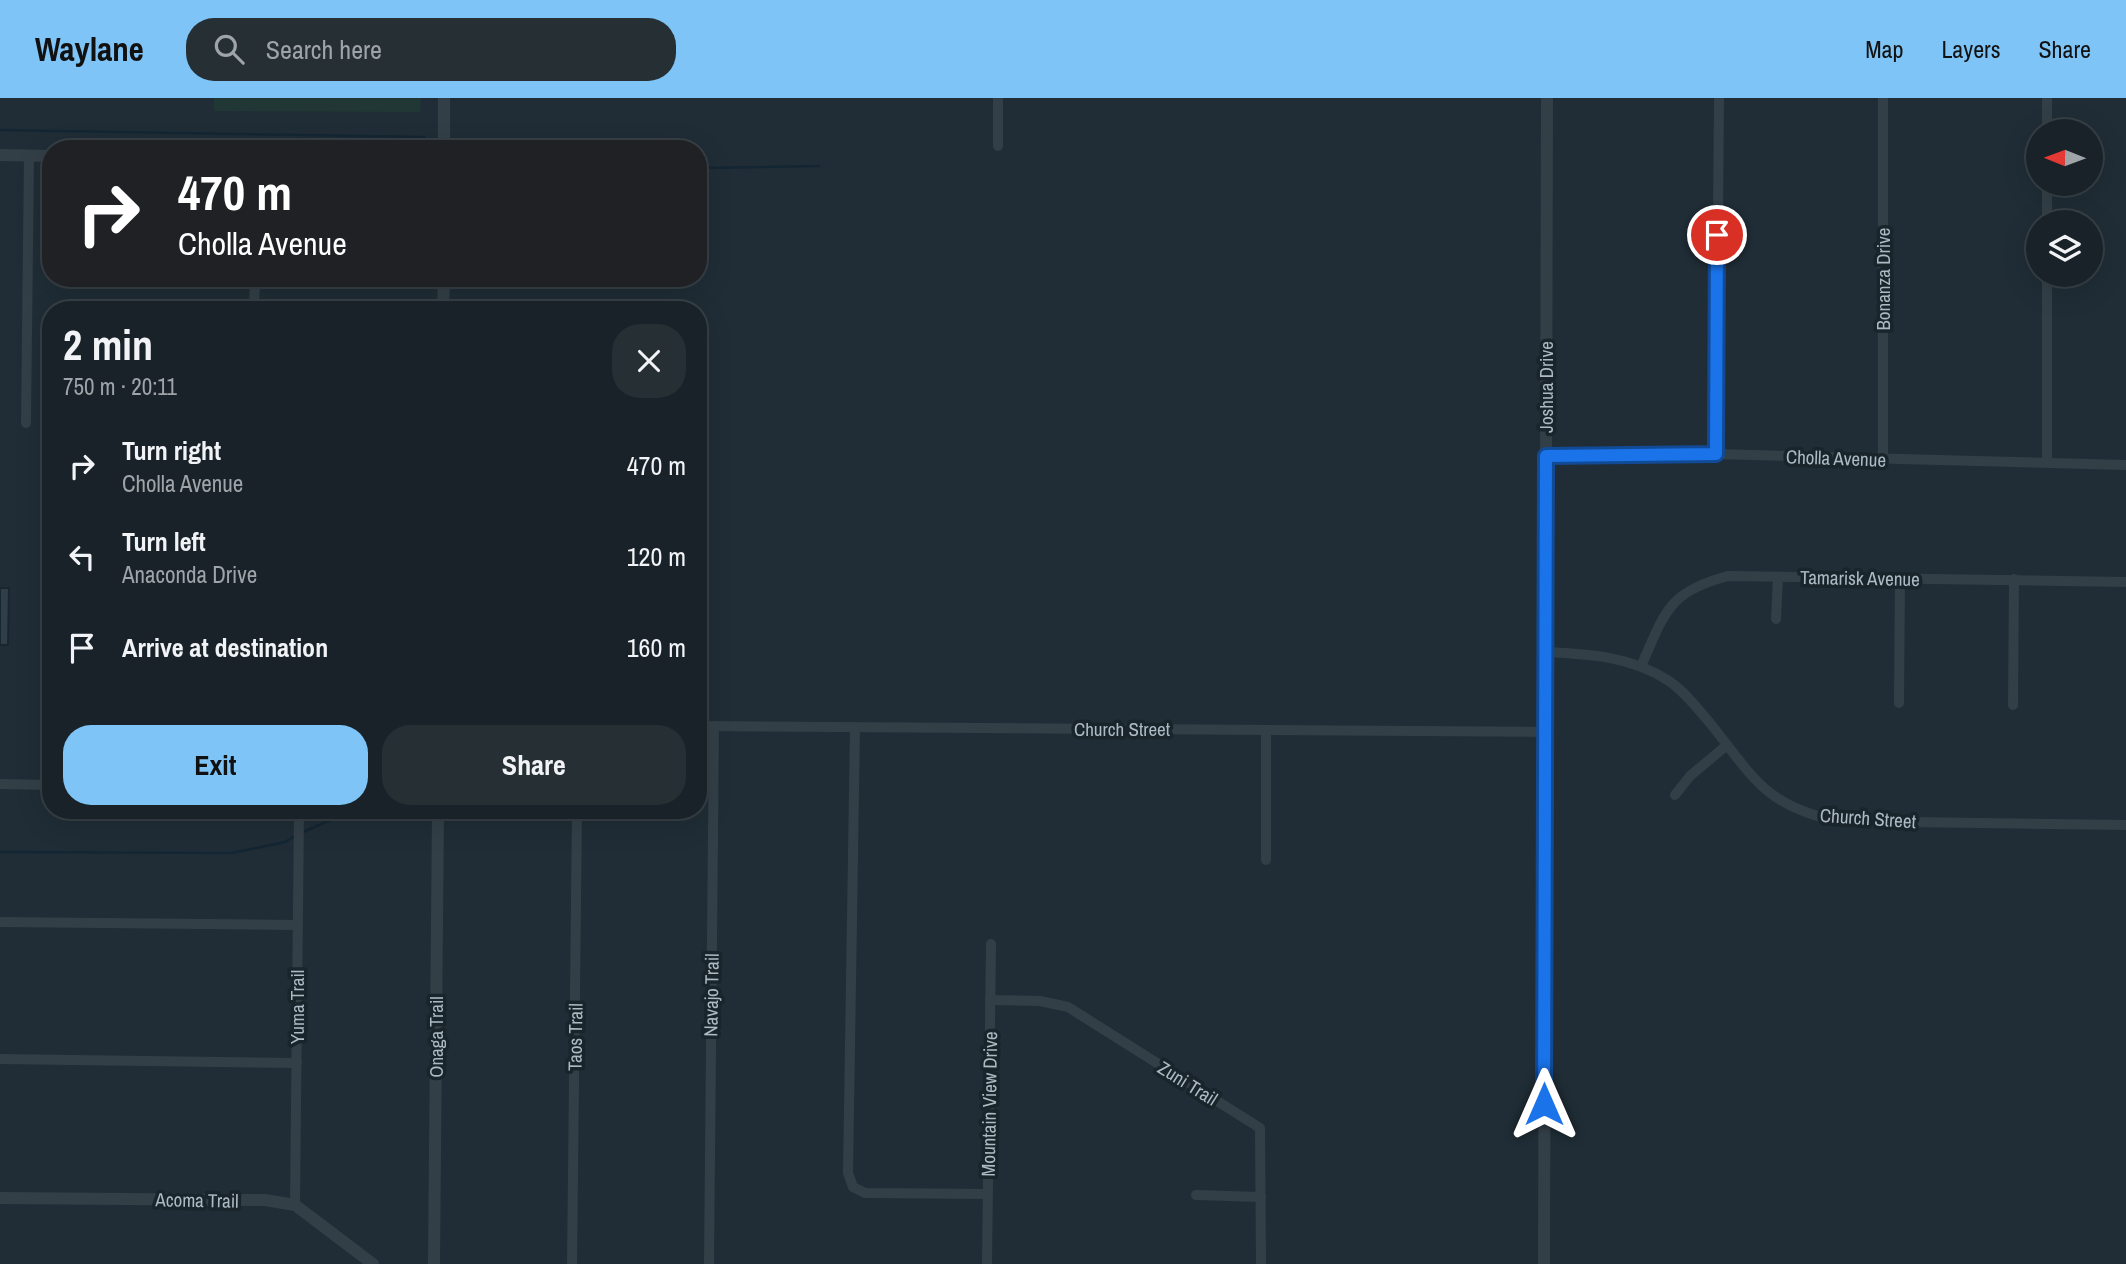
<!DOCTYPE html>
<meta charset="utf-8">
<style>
body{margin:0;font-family:"Archivo Narrow",sans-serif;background:#252f34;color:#f1f3f6;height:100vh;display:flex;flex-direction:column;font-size:26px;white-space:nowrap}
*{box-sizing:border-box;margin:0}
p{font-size:23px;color:#9fa4a8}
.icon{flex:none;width:38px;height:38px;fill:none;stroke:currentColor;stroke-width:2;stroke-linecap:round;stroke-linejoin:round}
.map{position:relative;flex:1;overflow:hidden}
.panel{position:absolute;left:42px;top:203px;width:665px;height:518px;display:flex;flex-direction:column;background:#182228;border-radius:28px;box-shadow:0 7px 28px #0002,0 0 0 2px #363f45}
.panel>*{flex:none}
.hud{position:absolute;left:42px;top:42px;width:665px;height:147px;border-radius:28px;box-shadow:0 7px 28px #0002,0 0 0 2px #363f45;background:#202124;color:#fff;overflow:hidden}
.needle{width:46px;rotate:271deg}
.buttons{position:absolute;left:2026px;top:21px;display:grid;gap:14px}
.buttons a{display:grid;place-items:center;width:77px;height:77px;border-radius:50%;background:#182228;box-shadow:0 7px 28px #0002,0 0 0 2px #363f45;font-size:35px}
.pin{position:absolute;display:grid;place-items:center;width:60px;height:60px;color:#fff;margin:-30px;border:4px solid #fff;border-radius:50%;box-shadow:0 2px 7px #0007}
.me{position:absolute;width:77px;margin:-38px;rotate:0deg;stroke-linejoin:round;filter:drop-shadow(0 0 5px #0008)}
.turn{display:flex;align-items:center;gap:24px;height:147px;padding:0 21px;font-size:32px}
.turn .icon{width:91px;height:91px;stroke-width:2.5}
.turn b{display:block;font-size:49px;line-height:60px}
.round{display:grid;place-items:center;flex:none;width:74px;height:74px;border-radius:28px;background:#252f34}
.overview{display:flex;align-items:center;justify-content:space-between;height:119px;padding:0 21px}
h1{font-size:42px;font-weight:700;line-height:52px}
.primary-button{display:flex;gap:14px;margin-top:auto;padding:14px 21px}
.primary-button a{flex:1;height:80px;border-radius:28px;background:#7fc4f7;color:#111;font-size:28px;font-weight:700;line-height:80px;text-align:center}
.primary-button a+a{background:#252f34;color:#f1f3f6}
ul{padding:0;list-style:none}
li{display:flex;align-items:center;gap:21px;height:91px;padding:0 21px}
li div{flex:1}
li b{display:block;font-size:26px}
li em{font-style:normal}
header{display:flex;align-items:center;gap:42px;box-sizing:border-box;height:98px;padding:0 35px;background:#7fc4f7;color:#111}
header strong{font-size:33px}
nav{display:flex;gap:38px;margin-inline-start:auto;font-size:24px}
.search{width:490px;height:63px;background:#252f34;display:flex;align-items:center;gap:18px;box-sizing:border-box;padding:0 24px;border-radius:28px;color:#9fa4a8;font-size:26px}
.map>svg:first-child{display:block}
.green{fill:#213736}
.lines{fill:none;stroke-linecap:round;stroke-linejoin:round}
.stream{stroke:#142633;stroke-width:2.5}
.building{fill:#2e3f4a;stroke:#1a262d;stroke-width:2}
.minor{stroke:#333f47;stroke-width:10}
.tertiary{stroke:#333f47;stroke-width:12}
.route-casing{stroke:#114b97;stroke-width:18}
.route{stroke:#1a73e8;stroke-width:12}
.labels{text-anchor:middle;stroke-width:7;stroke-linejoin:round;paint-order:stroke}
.street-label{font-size:19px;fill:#adbac4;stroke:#19242b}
</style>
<header>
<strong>Waylane</strong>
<div class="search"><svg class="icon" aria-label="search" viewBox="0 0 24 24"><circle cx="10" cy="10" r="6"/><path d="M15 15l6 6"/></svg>Search here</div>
<nav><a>Map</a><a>Layers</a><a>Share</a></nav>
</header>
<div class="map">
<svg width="2126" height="1166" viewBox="0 0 2126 1166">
<rect width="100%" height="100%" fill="#202d36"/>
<polygon class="green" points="214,0 421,0 420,14 214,13"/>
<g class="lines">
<g class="stream">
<polyline points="0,32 424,39"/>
<polyline points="463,41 508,51"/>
<polyline points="698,70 819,68"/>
<polyline points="301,735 353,712"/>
<polyline points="0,754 232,755 285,744 295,738"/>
</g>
</g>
<polygon class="building" points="0,490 9,490 8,547 0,547"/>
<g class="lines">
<g class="minor">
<polyline points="2047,33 2047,0"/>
<polyline points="998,48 998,0"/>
<polyline points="2047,124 2047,86"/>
<polyline points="254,212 255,180"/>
<polyline points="26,325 29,57"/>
<polyline points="1716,356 1719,0"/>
<polyline points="1546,358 1716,356 2126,367"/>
<polyline points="1883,361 1883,0"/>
<polyline points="2047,365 2047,177"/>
<polyline points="1776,521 1778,479"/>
<path d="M1545,554C1589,556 1631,558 1669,583C1685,594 1697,610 1710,625C1754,680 1764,707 1837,723L2126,727"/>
<path d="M1641,568C1665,515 1667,494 1728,478L2126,484"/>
<polyline points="1899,605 1900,480"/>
<polyline points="2013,607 2014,481"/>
<polyline points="698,628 1545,634"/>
<polyline points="855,629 848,1075 853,1089 865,1095 987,1096"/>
<polyline points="1266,632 1266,762"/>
<polyline points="0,686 51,687"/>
<polyline points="1675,697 1690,678 1727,647"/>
<polyline points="0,824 297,827"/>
<polyline points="990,902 1040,903 1068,909 1260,1030 1261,1166"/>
<polyline points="0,961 297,965"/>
<polyline points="1196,1097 1261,1099"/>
<polyline points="295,1107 299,712"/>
<polyline points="572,1166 577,712"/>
<polyline points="709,1166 714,628"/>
<polyline points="987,1166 991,846"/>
</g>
<g class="tertiary">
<polyline points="444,51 444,0"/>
<polyline points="0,57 51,58"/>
<polyline points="443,212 444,180"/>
<polyline points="0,1100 265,1102 295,1107 373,1166"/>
<polyline points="434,1166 438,712"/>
<polyline points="1544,1166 1547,0"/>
</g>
</g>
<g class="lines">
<g class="route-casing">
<polyline id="route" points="1544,1006 1546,358 1716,356 1717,137"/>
</g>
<use href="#route" class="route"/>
</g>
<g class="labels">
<g class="street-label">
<text transform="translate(1883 181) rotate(-90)" y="7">Bonanza Drive</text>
<text transform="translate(1546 289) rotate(-90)" y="7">Joshua Drive</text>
<text transform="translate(1836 360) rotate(2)" y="7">Cholla Avenue</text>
<text transform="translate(1860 480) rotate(1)" y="7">Tamarisk Avenue</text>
<text x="1122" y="638">Church Street</text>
<text transform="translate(1868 720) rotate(4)" y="7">Church Street</text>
<text transform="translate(711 897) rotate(-89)" y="7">Navajo Trail</text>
<text transform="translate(297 909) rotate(-90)" y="7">Yuma Trail</text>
<text transform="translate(436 939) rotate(-90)" y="7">Onaga Trail</text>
<text transform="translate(575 939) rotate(-89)" y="7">Taos Trail</text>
<text transform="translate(1188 985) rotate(32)" y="7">Zuni Trail</text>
<text transform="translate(989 1006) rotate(-89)" y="7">Mountain View Drive</text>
<text transform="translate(197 1102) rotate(1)" y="7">Acoma Trail</text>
</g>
</g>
</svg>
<div class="buttons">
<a><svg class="needle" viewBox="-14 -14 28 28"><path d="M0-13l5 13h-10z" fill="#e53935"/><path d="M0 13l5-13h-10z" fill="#9fa4a8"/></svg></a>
<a><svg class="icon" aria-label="layers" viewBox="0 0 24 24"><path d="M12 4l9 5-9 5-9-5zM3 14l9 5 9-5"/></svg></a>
</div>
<div class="pin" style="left:1717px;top:137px;background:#d93025"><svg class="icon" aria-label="arrive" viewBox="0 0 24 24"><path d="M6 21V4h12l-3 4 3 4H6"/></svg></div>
<svg class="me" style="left:1544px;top:1006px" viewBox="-20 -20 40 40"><path d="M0-17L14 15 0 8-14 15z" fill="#1a73e8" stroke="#fff" stroke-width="4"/></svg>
<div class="hud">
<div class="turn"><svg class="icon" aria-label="right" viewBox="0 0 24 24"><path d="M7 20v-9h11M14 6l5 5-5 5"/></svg><div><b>470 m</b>Cholla Avenue</div></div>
</div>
<section class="panel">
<div class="overview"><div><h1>2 min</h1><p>750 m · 20:11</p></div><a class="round"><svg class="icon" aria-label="close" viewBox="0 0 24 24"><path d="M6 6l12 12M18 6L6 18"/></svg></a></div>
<ul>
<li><svg class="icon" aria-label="right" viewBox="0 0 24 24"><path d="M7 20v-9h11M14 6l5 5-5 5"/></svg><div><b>Turn right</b><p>Cholla Avenue</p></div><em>470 m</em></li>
<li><svg class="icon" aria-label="left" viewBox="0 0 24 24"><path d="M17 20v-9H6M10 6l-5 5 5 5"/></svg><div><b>Turn left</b><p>Anaconda Drive</p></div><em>120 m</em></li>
<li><svg class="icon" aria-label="arrive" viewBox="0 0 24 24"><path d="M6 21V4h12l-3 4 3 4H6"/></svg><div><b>Arrive at destination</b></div><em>160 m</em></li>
</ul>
<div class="primary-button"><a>Exit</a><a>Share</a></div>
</section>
</div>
